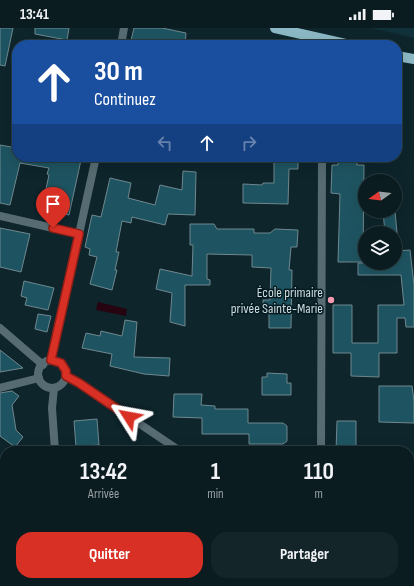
<!DOCTYPE html>
<html lang="fr">
<meta charset="utf-8">
<style>
body{margin:0;font-family:"Sofia Sans Condensed",sans-serif;background:#132529;color:#f1f3f6;height:100vh;display:flex;flex-direction:column;font-size:15px;white-space:nowrap}
*{box-sizing:border-box;margin:0}
p{font-size:13px;color:#99a1a5}
.icon{flex:none;width:22px;height:22px;fill:none;stroke:currentColor;stroke-width:2;stroke-linecap:round;stroke-linejoin:round}
.map{position:relative;flex:1;overflow:hidden}
.sheet{position:absolute;left:0px;top:418px;width:414px;height:140px;display:flex;flex-direction:column;background:#0a1c20;border-radius:16px 16px 0 0;box-shadow:0 4px 16px #0002,0 0 0 1px #2a3a3e}
.sheet>*{flex:none}
.top-card{position:absolute;left:12px;top:12px;width:390px;height:122px;border-radius:16px;box-shadow:0 4px 16px #0002,0 0 0 1px #2a3a3e;background:#1a4fa0;color:#fff;overflow:hidden}
.needle{width:26px;rotate:255deg}
.fabs{position:absolute;left:358px;top:146px;display:grid;gap:8px}
.fabs a{display:grid;place-items:center;width:44px;height:44px;border-radius:50%;background:#0a1c20;box-shadow:0 4px 16px #0002,0 0 0 1px #2a3a3e;font-size:20px}
.pin{position:absolute;display:grid;place-items:center;width:34px;height:34px;color:#fff;margin:-41px -17px;border-radius:50% 50% 50% 0;rotate:-45deg;box-shadow:0 0 4px #0007}
.pin .icon{rotate:45deg}
.me{position:absolute;width:44px;margin:-22px;rotate:304deg;stroke-linejoin:round;filter:drop-shadow(0 0 3px #0008)}
.turn{display:flex;align-items:center;gap:14px;height:84px;padding:0 16px;font-size:18px}
.turn .icon{width:52px;height:52px;stroke-width:2.5}
.turn b{display:block;font-size:28px;line-height:34px}
.lanes{display:flex;align-items:center;height:38px;padding:0 16px;background:#0003;justify-content:center;gap:20px;direction:ltr}
.lanes .off{opacity:.35}
.eta{display:flex;justify-content:space-evenly;align-items:center;height:68px;text-align:center}
.eta b{font-size:24px;font-weight:700;line-height:28px}
.primary-button{display:flex;gap:8px;margin-top:auto;padding:8px 16px}
.primary-button a{flex:1;height:46px;border-radius:16px;background:#d93025;color:#fff;font-size:16px;font-weight:700;line-height:46px;text-align:center}
.primary-button a+a{background:#132529;color:#f1f3f6}
.status{display:flex;justify-content:space-between;align-items:center;height:28px;padding:0 20px;background:#0a1c20;direction:ltr}
.status svg{height:11px;fill:currentColor}
.map>svg:first-child{display:block}
.built{fill:#11313a}
.water{fill:#260410}
.building{fill:#1e5461;stroke:#6f888f}
.lines{fill:none;stroke-linecap:round;stroke-linejoin:round}
.minor{stroke:#576c72;stroke-width:8}
.primary{stroke:#8cb9c5;stroke-width:10}
.route-casing{stroke:#8d1f18;stroke-width:10}
.route{stroke:#d93025;stroke-width:7}
.poi-dot{fill:#f19ab0;stroke:#041b21;stroke-width:1.5}
.labels{text-anchor:middle;stroke-width:3;stroke-linejoin:round;paint-order:stroke}
.poi-label{font-size:14px;fill:#cedbdf;stroke:#041b21;text-anchor:end}
</style>
<div class="status"><b>13:41</b><svg viewBox="0 0 49 12"><path d="M0 12V9h3v3zM5 12V6h3v6zM10 12V3h3v9zM15 12V0h3v12zM26 1h20v11H26zM47 4h2v5h-2z"/></svg></div>
<div class="map">
<svg width="414" height="558" viewBox="0 0 414 558">
<rect width="100%" height="100%" fill="#0d252b"/>
<polygon class="built" points="371,0 414,0 414,10"/>
<polygon class="water" points="98,274 127,281 126,288 96,282"/>
<g class="building">
<polygon points="0,0 13,0 5,38 0,37"/>
<polygon points="35,0 69,0 67,12 35,6"/>
<polygon points="134,0 162,0 186,5 185,17 130,17"/>
<polygon points="0,117 17,120 17,129 49,129 68,133 69,129 81,132 69,187 50,183 52,172 44,170 49,147 47,146 49,140 20,135 10,177 0,175"/>
<polygon points="274,129 298,130 298,141 289,141 288,176 243,175 243,156 262,157 263,155 274,155"/>
<polygon points="338,129 357,129 357,137 364,137 363,234 338,234 340,166 331,165 332,137 338,137"/>
<polygon points="183,143 196,144 195,187 168,186 165,197 132,189 131,195 122,193 116,224 119,224 115,242 117,242 112,262 90,256 97,229 89,227 90,221 85,219 92,187 101,189 110,150 131,155 128,170 155,177 160,157 182,162"/>
<polygon points="383,183 395,183 397,205 385,205"/>
<polygon points="190,196 214,196 217,201 254,201 254,205 270,205 275,201 298,202 297,219 291,219 289,242 292,242 291,300 269,300 269,285 263,285 263,272 270,272 271,240 252,239 252,227 207,226 207,251 210,252 210,257 185,257 185,298 170,294 172,265 156,261 160,241 192,248 193,217 190,217"/>
<polygon points="0,200 30,206 21,244 0,239"/>
<polygon points="410,222 414,257 414,299 406,299 405,290 397,290 397,325 379,325 379,349 351,348 351,325 333,325 333,277 352,277 352,315 378,315 378,277 404,277 401,247 358,247 358,235 395,235 395,223"/>
<polygon points="24,253 54,260 48,282 25,277 27,270 21,268"/>
<polygon points="38,286 51,288 47,304 35,301"/>
<polygon points="125,292 137,294 134,329 170,330 169,348 144,346 110,338 112,326 82,320 86,305 100,308 101,303 122,308"/>
<polygon points="0,322 23,340 0,344"/>
<polygon points="267,345 287,346 287,355 291,355 291,367 262,367 262,349 267,349"/>
<polygon points="379,358 412,358 414,373 414,395 379,394"/>
<polygon points="12,363 19,368 12,377 16,402 23,409 15,419 0,408 0,365"/>
<polygon points="174,366 202,366 201,377 215,378 215,381 248,381 248,395 283,395 287,398 287,413 283,416 249,416 249,406 202,406 202,390 173,389"/>
<polygon points="97,391 99,417 76,419 74,393"/>
<polygon points="337,393 356,393 356,423 336,423"/>
</g>
<g class="lines">
<g class="minor">
<polyline points="121,17 124,0"/>
<polyline points="0,188 79,206"/>
<polyline points="0,300 43,337"/>
<circle cx="52" cy="346" r="14"/>
<polyline points="51,333 96,129"/>
<polyline points="66,348 79,355 180,423"/>
<polyline points="0,360 39,350"/>
<polyline points="54,360 52,380 55,423"/>
<polyline points="321,423 322,129"/>
<polyline points="0,525 5,525"/>
<polyline points="64,553 65,558"/>
<polyline points="326,553 326,558"/>
</g>
<g class="primary">
<polyline points="275,0 350,17"/>
<polyline points="397,28 414,31"/>
</g>
</g>
<g class="lines">
<g class="route-casing">
<polyline id="route" points="53,200 79,206 51,332 61,335 66,343 66,348 79,355 129,389"/>
</g>
<use href="#route" class="route"/>
</g>
<circle class="poi-dot" cx="331" cy="272" r="4"/>
<g class="labels">
<g class="poi-label">
<text x="323" y="269">École primaire<tspan x="323" dy="16">privée Sainte-Marie</tspan></text>
</g>
</g>
</svg>
<div class="fabs">
<a><svg class="needle" viewBox="-14 -14 28 28"><path d="M0-13l5 13h-10z" fill="#e53935"/><path d="M0 13l5-13h-10z" fill="#99a1a5"/></svg></a>
<a><svg class="icon" aria-label="layers" viewBox="0 0 24 24"><path d="M12 4l9 5-9 5-9-5zM3 14l9 5 9-5"/></svg></a>
</div>
<div class="pin" style="left:53px;top:200px;background:#d93025"><svg class="icon" aria-label="arrive" viewBox="0 0 24 24"><path d="M6 21V4h12l-3 4 3 4H6"/></svg></div>
<svg class="me" style="left:129px;top:389px" viewBox="-20 -20 40 40"><path d="M0-17L14 15 0 8-14 15z" fill="#d93025" stroke="#fff" stroke-width="4"/></svg>
<div class="top-card">
<div class="turn"><svg class="icon" aria-label="ahead" viewBox="0 0 24 24"><path d="M12 20V5M6 11l6-6 6 6"/></svg><div><b>30 m</b>Continuez</div></div>
<div class="lanes"><svg class="icon off" aria-label="left" viewBox="0 0 24 24"><path d="M17 20v-9H6M10 6l-5 5 5 5"/></svg><svg class="icon" aria-label="ahead" viewBox="0 0 24 24"><path d="M12 20V5M6 11l6-6 6 6"/></svg><svg class="icon off" aria-label="right" viewBox="0 0 24 24"><path d="M7 20v-9h11M14 6l5 5-5 5"/></svg></div>
</div>
<section class="sheet">
<div class="eta">
<div><b>13:42</b><p>Arrivée</p></div>
<div><b>1</b><p>min</p></div>
<div><b>110</b><p>m</p></div>
</div>
<div class="primary-button"><a>Quitter</a><a>Partager</a></div>
</section>
</div>
